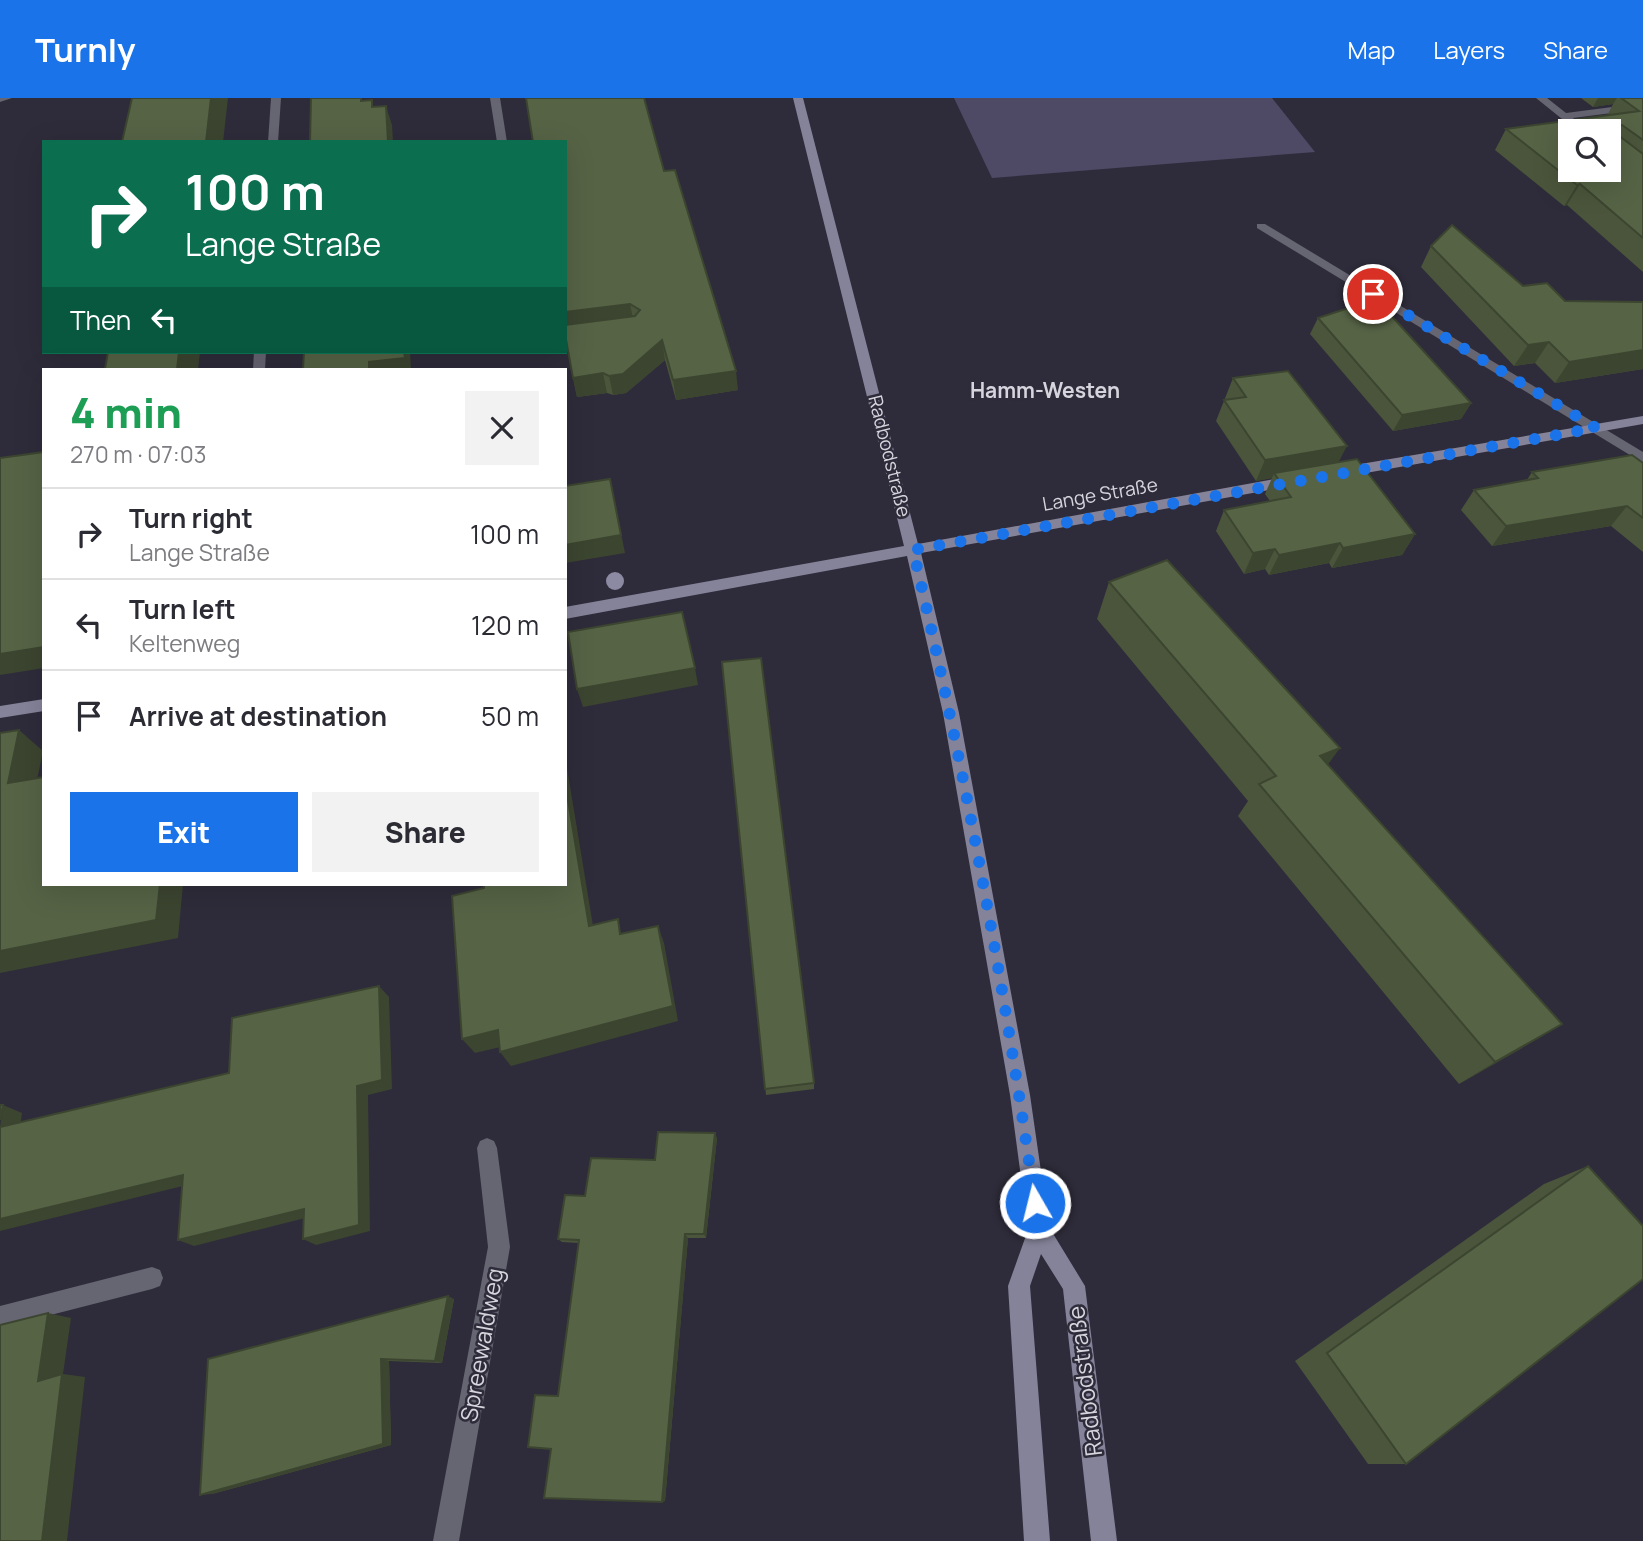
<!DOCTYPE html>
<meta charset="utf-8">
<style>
body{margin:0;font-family:Manrope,sans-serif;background:#f2f2f3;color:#2b2b33;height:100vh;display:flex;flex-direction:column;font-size:26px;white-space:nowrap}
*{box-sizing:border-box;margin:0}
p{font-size:23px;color:#7c7c81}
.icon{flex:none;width:38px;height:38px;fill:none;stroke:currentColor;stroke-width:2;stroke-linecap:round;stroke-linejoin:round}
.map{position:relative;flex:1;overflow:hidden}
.panel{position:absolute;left:42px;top:270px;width:525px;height:518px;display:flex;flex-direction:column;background:#fff;border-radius:0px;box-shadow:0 7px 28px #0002}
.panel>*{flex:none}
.hud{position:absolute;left:42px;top:42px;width:525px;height:214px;border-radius:0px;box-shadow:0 7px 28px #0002;background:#0b6e4f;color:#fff;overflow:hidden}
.controls{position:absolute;left:1558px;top:21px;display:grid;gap:14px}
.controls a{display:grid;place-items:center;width:63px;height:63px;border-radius:0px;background:#fff;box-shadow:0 7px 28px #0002;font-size:35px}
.pin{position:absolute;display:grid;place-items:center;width:60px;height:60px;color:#fff;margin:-30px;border:4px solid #fff;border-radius:50%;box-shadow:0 2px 7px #0007}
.me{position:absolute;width:77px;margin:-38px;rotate:352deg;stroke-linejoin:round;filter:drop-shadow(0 0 5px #0008)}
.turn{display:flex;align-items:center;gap:24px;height:147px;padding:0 28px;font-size:32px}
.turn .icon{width:91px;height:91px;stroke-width:2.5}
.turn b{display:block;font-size:49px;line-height:60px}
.then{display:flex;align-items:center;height:66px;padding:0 28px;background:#0003;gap:14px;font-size:26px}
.round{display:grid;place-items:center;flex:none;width:74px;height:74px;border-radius:0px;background:#f2f2f3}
.headline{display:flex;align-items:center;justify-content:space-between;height:119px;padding:0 28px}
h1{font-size:42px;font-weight:800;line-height:52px;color:#1e9e55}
.button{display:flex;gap:14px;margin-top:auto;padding:14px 28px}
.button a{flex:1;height:80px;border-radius:0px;background:#1a73e8;color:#fff;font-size:28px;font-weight:800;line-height:80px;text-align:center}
.button a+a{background:#f2f2f3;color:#2b2b33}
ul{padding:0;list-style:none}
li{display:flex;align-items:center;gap:21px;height:91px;padding:0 28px;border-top:2px solid #e1e1e2}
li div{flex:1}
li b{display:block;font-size:26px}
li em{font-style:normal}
header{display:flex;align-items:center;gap:42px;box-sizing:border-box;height:98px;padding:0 35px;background:#1a73e8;color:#fff}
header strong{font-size:33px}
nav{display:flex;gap:38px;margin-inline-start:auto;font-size:24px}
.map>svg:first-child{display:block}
.green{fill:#4e4a66}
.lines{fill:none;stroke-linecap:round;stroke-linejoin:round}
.lane{fill:#666572;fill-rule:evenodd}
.street{fill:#666572;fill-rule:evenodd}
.secondary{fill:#858399;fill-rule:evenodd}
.tree{fill:#8c89a2}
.wall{fill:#4a553b}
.shaded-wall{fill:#3c4530}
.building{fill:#566345;stroke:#3c4530;stroke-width:2;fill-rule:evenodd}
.route{stroke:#1a73e8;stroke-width:12;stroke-dasharray:0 21.6}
.labels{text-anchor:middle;stroke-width:5;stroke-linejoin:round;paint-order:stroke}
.street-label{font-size:19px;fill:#d6d5dd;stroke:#2e2c3a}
.far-district-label{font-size:21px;font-weight:bold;fill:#d6d5dd;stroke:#2e2c3a}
.near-street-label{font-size:23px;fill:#d6d5dd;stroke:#2e2c3a}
</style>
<header>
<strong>Turnly</strong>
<nav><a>Map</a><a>Layers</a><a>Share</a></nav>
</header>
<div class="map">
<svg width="1643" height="1443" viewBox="0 0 1643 1443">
<rect width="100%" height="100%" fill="#2e2c3a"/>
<polygon class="green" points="954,0 1272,0 1315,54 992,80"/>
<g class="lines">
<polygon class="lane" points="152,1169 160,1172 163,1180 160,1188 152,1191 0,1230 0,1208"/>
<g class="street">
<polygon points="0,0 12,0 0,4"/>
<polygon points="271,0 281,0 278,44 268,44"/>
<polygon points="490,0 500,0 507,44 497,44"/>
<polygon points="1536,0 1547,0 1566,15 1643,5 1643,11 1573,20 1588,33 1577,33"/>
<polygon points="1257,126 1265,126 1643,354 1643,365 1257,130"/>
<polygon points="254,254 266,254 265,271 253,271"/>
<polygon points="487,1040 494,1043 497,1050 510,1149 459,1443 433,1443 488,1149 477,1050 480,1043"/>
</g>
<g class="secondary">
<polygon points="793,0 803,0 918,446 1291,378 1298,383 1291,388 921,455 959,615 1030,997 1049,1129 1085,1188 1117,1443 1091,1443 1063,1191 1041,1156 1030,1188 1050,1443 1024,1443 1008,1188 1028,1132 1010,997 943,615 907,458 565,521 565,509 904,448"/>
<polygon points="1643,318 1643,326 1343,379 1336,374 1343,369"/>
<polygon points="44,601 44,613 0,620 0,608"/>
</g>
</g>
<circle class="tree" cx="615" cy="483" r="9"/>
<g class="wall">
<polygon points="1581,0 1643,0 1643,174 1567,107 1564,108 1495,52 1506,31 1607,18 1613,6 1593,9"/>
<polygon points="664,73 738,292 676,302 665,262 626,295 613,297 607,295 577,299 573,280"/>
<polygon points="1431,148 1523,188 1565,203 1643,204 1643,271 1555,285 1535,265 1514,268 1421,169"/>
<polygon points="1318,220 1471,305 1461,321 1393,333 1310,236"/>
<polygon points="1233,280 1338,364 1415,436 1402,457 1332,470 1329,465 1269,477 1265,471 1244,476 1216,433 1224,412 1270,403 1265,396 1272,380 1256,383 1216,323"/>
<polygon points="1643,365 1643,454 1611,428 1492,448 1461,412 1474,392 1527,382 1532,374"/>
<polygon points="1109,484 1328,667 1522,950 1459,986 1238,718 1248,703 1097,521"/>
<polygon points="722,564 814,985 814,991 766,997"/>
<polygon points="717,1040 706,1140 688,1140 665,1403 662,1404 551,1351 579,1145 562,1144 558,1141 585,1098 655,1062"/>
<polygon points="1588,1068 1406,1366 1368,1366 1295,1263 1544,1086"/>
<polygon points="454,1201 442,1265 389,1263 391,1347 212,1396"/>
</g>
<g class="shaded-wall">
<polygon points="211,0 228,0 223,44 206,44"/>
<polygon points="1598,0 1617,0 1613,6 1593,9"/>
<polygon points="386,8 392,27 393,44 388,44"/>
<polygon points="1580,86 1567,107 1564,108 1577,87"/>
<polygon points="630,206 634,225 565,231 565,214"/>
<polygon points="662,242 665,262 626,295 613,297 609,278"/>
<polygon points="1549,244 1535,265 1514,268 1528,247"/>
<polygon points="1643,252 1643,271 1555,285 1569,264"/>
<polygon points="179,254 200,254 198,271 177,271"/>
<polygon points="404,254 410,254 411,271 369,271 369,264"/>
<polygon points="736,273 738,292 676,302 673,282"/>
<polygon points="603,275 607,295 577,299 573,280"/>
<polygon points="1471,305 1461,321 1393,333 1402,317"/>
<polygon points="1347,348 1336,369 1274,375 1272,380 1256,383 1265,362"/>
<polygon points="610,381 625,455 565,465 565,447"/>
<polygon points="1627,408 1611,428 1492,448 1506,428"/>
<polygon points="1415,436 1402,457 1332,470 1343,450"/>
<polygon points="1340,445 1329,465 1269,477 1279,457"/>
<polygon points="1275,451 1265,471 1244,476 1253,455"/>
<polygon points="44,549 44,570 0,577 0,556"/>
<polygon points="695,570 698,587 583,609 577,591"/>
<polygon points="19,632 43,653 32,706 8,685"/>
<polygon points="1340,650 1316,683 1320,658"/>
<polygon points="565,658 596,846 589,828 565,684"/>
<polygon points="160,786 183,786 178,840 0,875 0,853"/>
<polygon points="658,828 664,845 678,923 511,968 500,954"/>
<polygon points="379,888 389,899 392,991 368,997 370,1133 316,1147 303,1141 357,988"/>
<polygon points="1562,926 1522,950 1459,986 1495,964"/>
<polygon points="498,932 509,947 475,955 462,941"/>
<polygon points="3,1007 22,1015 19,1037 0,1029"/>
<polygon points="715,1035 717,1040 706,1140 704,1136"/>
<polygon points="183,1077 199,1084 0,1133 0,1121"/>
<polygon points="304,1111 317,1117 194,1148 178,1142"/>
<polygon points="685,1136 688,1140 665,1403 662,1404"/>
<polygon points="448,1198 454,1201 442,1265 435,1263"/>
<polygon points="48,1215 71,1220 63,1276 85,1279 67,1443 42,1443 38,1283"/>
<polygon points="381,1261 389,1263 391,1347 212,1396 200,1397"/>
</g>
<g class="building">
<polygon points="132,0 211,0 206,44 122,44"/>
<polygon points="311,0 361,0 361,3 372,2 372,9 386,8 388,44 310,44"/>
<polygon points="526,0 644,0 664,73 675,72 736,273 673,282 662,242 623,276 609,278 603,275 573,280 565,236 565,227 635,218 640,212 630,206 565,214 565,44 533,44"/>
<path d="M1621,0H1643V42L1622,27L1618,28V37L1643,56V140L1580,86L1577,87L1506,31L1639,13ZM1570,33H1608V72H1570Z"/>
<polygon points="1452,127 1523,188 1547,185 1565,203 1643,204 1643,252 1569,264 1549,244 1528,247 1431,148"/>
<polygon points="1376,201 1471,305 1402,317 1318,220"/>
<polygon points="108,254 179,254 177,271 105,271"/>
<polygon points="304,254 404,254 405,260 369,264 369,271 303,271"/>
<polygon points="1288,273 1347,348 1265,362 1224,302 1246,299 1233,280"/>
<polygon points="44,354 44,549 0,556 0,360"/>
<polygon points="1632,357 1643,365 1643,420 1627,408 1506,428 1474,392 1538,380 1532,374"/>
<polygon points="1357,361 1415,436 1343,450 1340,445 1279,457 1275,451 1253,455 1224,412 1291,399 1274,375"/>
<polygon points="610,381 621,437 565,447 565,388"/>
<polygon points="1167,462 1340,650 1320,658 1562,926 1495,964 1259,686 1276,678 1109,484"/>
<polygon points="682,514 695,570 577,591 568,534"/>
<polygon points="761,560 814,985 765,991 722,564"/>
<polygon points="19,632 8,685 44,679 44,786 160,786 156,822 0,853 0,635"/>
<polygon points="565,684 589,828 618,821 620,836 658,828 673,908 500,954 498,932 462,941 452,798 484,790 484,786 565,786"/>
<polygon points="379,888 382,982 357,988 359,1127 303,1141 304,1111 178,1142 183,1077 0,1121 0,1029 229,975 232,920"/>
<polygon points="0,1007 3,1007 0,1022"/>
<polygon points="658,1034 715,1035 704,1136 685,1136 662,1404 544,1400 551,1351 528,1349 535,1297 558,1298 579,1142 558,1141 565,1097 585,1098 591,1060 655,1062"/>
<polygon points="1588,1068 1643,1128 1643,1181 1406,1366 1327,1255"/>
<polygon points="448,1198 435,1263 381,1261 383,1346 200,1397 208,1261"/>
<polygon points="48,1215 38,1283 62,1276 42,1443 0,1443 0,1227"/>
</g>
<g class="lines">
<path class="route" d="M1035,1105C1004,886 964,667 913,452L1596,330L1373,196"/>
</g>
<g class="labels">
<g class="street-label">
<text transform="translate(890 358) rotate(76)" y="7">Radbodstraße</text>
<text transform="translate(1100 396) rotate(-10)" y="7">Lange Straße</text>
</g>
<g class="far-district-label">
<text x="1045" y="300">Hamm-Westen</text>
</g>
<g class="near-street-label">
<text transform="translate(482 1247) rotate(-80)" y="8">Spreewaldweg</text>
<text transform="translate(1085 1283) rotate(-97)" y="8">Radbodstraße</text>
</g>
</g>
</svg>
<div class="controls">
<a><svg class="icon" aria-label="search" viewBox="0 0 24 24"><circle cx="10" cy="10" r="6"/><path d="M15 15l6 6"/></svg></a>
</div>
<div class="pin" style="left:1373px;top:196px;background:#d93025"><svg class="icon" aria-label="arrive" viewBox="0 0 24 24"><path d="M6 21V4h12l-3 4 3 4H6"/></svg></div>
<svg class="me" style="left:1035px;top:1105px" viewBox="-20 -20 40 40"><circle r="17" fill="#1a73e8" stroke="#fff" stroke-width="3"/><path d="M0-11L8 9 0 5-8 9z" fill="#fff"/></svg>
<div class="hud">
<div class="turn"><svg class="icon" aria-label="right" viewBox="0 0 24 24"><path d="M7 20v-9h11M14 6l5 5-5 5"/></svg><div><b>100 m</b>Lange Straße</div></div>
<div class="then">Then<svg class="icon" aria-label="left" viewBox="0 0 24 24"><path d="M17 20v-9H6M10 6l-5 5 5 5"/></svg></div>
</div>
<section class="panel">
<div class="headline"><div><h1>4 min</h1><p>270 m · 07:03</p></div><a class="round"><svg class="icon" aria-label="close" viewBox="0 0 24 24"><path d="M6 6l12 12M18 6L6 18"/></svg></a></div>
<ul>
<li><svg class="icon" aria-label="right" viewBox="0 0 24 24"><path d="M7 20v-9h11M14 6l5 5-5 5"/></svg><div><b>Turn right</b><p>Lange Straße</p></div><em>100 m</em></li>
<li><svg class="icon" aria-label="left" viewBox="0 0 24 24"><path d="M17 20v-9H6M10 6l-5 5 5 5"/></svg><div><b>Turn left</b><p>Keltenweg</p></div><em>120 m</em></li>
<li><svg class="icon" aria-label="arrive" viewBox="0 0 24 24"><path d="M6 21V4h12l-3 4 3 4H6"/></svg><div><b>Arrive at destination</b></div><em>50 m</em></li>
</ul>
<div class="button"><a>Exit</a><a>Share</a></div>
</section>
</div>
